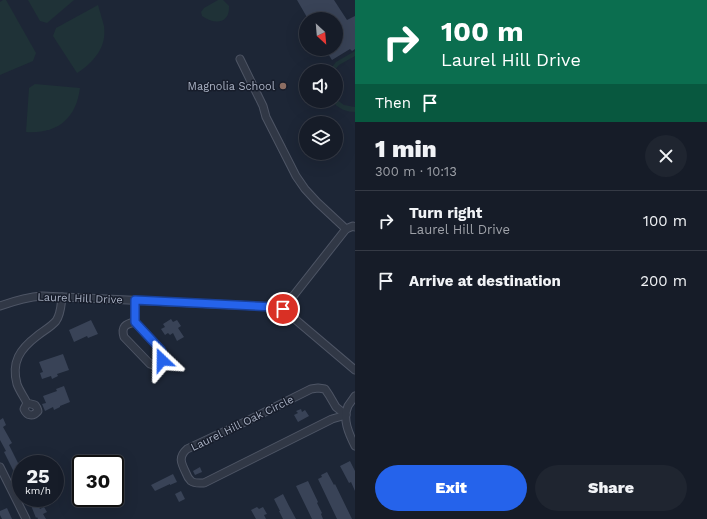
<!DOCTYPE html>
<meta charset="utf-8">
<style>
body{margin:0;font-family:"Work Sans",sans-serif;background:#1f2530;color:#f1f3f6;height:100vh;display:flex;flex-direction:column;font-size:15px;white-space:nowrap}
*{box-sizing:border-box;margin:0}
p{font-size:13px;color:#9ea1a8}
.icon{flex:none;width:22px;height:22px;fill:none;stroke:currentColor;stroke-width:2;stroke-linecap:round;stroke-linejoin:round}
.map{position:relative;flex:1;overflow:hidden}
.sheet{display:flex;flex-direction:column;background:#161c28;width:352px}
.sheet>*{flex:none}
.top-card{background:#0b6e4f;color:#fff;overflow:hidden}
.needle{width:26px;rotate:154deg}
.tools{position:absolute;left:299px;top:12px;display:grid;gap:8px}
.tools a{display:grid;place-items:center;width:44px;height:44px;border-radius:50%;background:#161c28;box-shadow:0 4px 16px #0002,0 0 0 1px #353a45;font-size:20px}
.speed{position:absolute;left:12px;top:455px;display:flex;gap:8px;font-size:20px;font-weight:700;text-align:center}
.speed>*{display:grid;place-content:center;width:52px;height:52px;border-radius:50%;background:#161c28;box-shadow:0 4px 16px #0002,0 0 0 1px #353a45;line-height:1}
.speed small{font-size:10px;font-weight:400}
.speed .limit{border:2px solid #111;border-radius:6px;background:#fff;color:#111}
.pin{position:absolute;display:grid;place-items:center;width:34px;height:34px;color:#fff;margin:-17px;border:2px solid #fff;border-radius:50%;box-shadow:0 1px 4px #0007}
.me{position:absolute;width:44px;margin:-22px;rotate:337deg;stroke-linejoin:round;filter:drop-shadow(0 0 3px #0008)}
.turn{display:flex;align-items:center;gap:14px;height:84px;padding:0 20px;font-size:18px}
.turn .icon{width:52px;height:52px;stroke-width:2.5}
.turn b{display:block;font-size:28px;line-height:34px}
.then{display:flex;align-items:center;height:38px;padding:0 20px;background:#0003;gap:8px;font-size:15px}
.round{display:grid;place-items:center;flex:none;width:42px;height:42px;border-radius:21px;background:#1f2530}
.summary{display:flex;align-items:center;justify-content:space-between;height:68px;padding:0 20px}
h1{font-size:24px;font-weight:800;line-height:30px}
.action{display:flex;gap:8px;margin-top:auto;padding:8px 20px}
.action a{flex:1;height:46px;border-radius:24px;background:#2563eb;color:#fff;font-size:16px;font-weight:800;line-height:46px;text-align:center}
.action a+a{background:#1f2530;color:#f1f3f6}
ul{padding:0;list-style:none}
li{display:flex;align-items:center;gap:12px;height:60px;padding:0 20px;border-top:1px solid #353a45}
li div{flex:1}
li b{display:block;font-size:15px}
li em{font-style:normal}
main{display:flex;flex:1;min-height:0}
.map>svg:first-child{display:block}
.green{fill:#1f3237}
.building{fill:#394357}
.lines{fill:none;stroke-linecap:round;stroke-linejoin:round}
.minor-casing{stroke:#4e5565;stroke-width:9}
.minor{stroke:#313846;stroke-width:7}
.route-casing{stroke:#184099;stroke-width:10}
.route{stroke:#2563eb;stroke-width:7}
.education-dot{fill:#8d6e63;stroke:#171d2b;stroke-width:1.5}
.labels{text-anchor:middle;stroke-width:3;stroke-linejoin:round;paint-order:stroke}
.poi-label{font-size:11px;fill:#aab2c4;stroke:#171d2b;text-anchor:end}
.street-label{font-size:11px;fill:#aab2c4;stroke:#171d2b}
</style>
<main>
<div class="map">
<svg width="355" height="519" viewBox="0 0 355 519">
<rect width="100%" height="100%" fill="#1d2636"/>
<g class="green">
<polygon points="3,0 6,0 36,53 33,61 0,75 0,2"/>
<polygon points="28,0 74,0 47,23 40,21"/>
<path d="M218,0H223L229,6C230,24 214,25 202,16L201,12L204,8Z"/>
<path d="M98,5C100,12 102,19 104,26C107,47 94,62 77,73L53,36L56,28Z"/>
<polygon points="355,51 355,56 339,65 334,71 329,71 336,62"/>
<path d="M35,84L80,88C76,119 57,134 26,132L29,88Z"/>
<path d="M336,99L344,105L355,107V112C345,112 338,108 332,101H336Z"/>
</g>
<g class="building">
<polygon points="297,0 334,0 347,20 355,16 355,49 352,51 350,49 332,60 325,49 336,49 336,19 308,19"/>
<polygon points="171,319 173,322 177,320 181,326 178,328 184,337 177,341 173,333 170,335 168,333 165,335 161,329 165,327 163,324"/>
<polygon points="91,320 98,334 88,338 87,336 74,342 69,330"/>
<polygon points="63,354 69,370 57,374 58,376 52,379 51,376 42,379 40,373 43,372 39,362"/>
<polygon points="64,386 70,402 60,406 60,407 54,410 53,407 45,411 42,404 46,403 43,396 57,391 56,389"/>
<polygon points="301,409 302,412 305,410 309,416 298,422 294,415 298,413 296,411"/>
<polygon points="3,418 6,425 3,427 12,443 9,445 18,463 19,463 21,467 21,486 4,452 6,451 0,440 0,420"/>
<polygon points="350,461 355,471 355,491 351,482 349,483 340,466"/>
<polygon points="200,467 202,472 195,475 193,471"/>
<polygon points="327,472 334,485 335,484 352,519 337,519 318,479 322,477 321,475"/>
<polygon points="173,474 177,482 170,485 170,484 155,491 151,485"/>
<polygon points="308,481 318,502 317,503 322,513 321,514 323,519 312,519 296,486"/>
<polygon points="181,491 185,499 179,502 175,494"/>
<polygon points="283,494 289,506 296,519 283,519 279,511 280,511 274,499"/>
<polygon points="28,498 35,498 40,509 44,507 47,512 43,514 46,519 38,519 37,517 36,518"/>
<polygon points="257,507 259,509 263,507 267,514 264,515 266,519 256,519 251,510"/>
<polygon points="7,508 12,519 2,519 0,515 0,511"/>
</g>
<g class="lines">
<g class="minor-casing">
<g id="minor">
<polyline points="240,59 263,106 266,117 296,176 305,189 317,202 346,229"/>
<path d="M0,306C14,301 27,297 42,296L275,307L283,309L355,370"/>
<polyline points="283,309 346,229 353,226 355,227"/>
<path d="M135,322L161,350L163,354L162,361C158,365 156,366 150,364L124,337C121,327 125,324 135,322Z"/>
<polyline points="135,322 135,300"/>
<path d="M318,388L325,389L329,395L336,407L346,415L332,419L204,483C200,483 195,484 191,481C189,479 187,476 186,473C181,463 178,457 187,449L249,420L311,389Z"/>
<path d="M355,396C353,399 350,403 348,406C342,419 349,434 355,446"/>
<path d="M27,403L35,405L37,408L38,411C33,417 27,416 24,409L27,403C24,397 19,390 17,384C11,362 20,349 37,336C43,331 51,327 56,321C61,314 61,305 62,297"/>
<polyline points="0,467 26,519"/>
</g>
</g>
<use href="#minor" class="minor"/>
</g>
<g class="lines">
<g class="route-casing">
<polyline id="route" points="162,360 163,354 161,350 135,322 135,300 275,307 283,309"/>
</g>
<use href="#route" class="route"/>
</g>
<circle class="education-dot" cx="283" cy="86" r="4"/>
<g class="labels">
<g class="poi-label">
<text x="275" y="90">Magnolia School</text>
</g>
<g class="street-label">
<text transform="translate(80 298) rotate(2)" y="4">Laurel Hill Drive</text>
<text transform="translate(242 423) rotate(-26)" y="4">Laurel Hill Oak Circle</text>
</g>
</g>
</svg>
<div class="tools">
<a><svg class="needle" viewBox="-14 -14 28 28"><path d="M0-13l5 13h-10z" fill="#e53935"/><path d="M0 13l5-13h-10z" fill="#9ea1a8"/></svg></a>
<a><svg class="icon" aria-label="sound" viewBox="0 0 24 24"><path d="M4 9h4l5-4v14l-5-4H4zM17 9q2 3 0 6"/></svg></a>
<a><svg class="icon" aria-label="layers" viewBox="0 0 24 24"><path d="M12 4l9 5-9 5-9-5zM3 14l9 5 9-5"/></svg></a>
</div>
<div class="speed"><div>25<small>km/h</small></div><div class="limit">30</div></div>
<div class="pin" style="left:283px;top:309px;background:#d93025"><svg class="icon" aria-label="arrive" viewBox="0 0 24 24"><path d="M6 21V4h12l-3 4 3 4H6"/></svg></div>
<svg class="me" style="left:162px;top:360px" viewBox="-20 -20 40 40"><path d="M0-17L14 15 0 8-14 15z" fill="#2563eb" stroke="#fff" stroke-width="4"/></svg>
</div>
<section class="sheet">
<div class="top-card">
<div class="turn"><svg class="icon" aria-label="right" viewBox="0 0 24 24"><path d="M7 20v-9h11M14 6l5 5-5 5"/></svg><div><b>100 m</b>Laurel Hill Drive</div></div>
<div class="then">Then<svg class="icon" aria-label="arrive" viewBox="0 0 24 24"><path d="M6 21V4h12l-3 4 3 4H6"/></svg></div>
</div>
<div class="summary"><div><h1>1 min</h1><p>300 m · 10:13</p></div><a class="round"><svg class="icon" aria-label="close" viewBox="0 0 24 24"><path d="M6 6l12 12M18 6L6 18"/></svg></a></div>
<ul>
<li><svg class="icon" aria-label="right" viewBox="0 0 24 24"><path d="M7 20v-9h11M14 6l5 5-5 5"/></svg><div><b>Turn right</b><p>Laurel Hill Drive</p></div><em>100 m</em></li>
<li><svg class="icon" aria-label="arrive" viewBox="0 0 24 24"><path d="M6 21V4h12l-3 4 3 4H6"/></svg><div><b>Arrive at destination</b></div><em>200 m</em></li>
</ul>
<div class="action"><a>Exit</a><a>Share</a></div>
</section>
</main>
